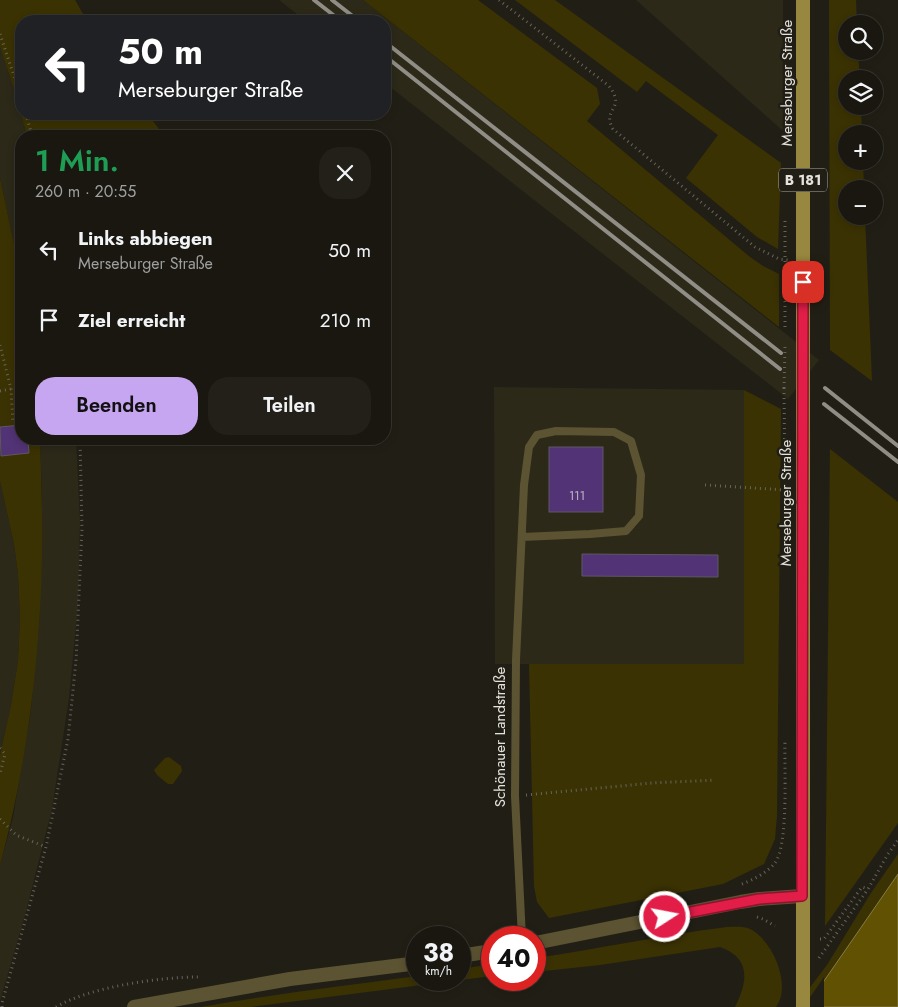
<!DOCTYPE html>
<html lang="de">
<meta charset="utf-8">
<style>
body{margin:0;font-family:Jost,sans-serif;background:#222019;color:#f1f3f6;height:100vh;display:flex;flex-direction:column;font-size:19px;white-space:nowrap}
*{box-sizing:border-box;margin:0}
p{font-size:16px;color:#9f9f9f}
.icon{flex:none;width:28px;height:28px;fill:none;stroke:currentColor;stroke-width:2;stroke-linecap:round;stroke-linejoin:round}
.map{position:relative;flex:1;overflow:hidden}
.panel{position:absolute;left:15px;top:130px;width:376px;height:315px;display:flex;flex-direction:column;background:#191710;border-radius:20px;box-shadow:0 2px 8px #0003,0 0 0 1px #373630}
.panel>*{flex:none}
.banner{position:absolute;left:15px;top:15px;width:376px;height:105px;border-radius:20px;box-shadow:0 2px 8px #0003,0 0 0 1px #373630;background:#202124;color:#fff;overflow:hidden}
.tools{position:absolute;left:838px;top:15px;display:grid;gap:10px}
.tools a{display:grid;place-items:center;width:45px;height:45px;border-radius:50%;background:#191710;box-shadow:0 2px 8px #0003,0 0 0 1px #373630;font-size:25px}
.speed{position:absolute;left:406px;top:926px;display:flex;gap:10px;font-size:25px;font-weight:700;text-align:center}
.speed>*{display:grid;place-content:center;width:65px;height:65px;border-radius:50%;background:#191710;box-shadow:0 2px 8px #0003,0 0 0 1px #373630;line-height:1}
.speed small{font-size:12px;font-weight:400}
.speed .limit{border:8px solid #d22;background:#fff;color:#111}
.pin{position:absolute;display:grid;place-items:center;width:42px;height:42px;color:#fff;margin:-21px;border-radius:10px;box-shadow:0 2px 8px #0006}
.me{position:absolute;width:55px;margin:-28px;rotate:79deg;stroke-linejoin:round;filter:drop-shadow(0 0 4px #0008)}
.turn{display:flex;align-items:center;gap:18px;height:105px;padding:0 20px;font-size:22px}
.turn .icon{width:65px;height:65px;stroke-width:2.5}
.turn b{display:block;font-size:35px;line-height:42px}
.round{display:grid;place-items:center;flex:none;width:52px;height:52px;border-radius:20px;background:#222019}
.headline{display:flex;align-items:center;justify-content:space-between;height:85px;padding:0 20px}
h1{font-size:30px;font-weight:600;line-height:38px;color:#1e9e55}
.cta{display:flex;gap:10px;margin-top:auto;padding:10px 20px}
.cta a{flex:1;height:58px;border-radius:20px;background:#c6a6f0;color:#111;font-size:20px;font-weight:600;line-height:58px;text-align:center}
.cta a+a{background:#222019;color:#f1f3f6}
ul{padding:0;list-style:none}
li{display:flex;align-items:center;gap:15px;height:70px;padding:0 20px}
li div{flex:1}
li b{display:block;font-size:19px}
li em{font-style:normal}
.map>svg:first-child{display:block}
.built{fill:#2c2919}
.green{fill:#3b3203}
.water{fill:#615203;stroke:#887d44}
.pier{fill:#211f15}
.building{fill:#523375;stroke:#5d5863}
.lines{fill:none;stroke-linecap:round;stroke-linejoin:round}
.path{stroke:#66645c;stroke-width:3;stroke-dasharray:1 4;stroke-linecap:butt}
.service{stroke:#5b5332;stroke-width:8}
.tertiary{stroke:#5b5332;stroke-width:14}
.primary{stroke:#98873f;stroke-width:14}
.rail{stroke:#8f8d85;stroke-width:4}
.path-bridge{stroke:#66645c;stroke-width:3;stroke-dasharray:1 4;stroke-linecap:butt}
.primary-bridge{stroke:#98873f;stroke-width:14}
.route-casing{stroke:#92132f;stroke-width:12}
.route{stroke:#e11d48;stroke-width:9}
.labels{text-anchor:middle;stroke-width:5;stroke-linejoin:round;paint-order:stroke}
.number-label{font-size:12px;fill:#c0b6c2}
.shield{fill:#211f15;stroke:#aaa8a0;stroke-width:1}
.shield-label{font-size:14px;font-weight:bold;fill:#e4e2dc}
.street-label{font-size:15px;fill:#e4e2dc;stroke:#211f15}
</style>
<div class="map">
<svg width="898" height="1007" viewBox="0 0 898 1007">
<rect width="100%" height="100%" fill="#211f15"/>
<g class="built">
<polygon points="279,0 363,0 819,360 788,399 385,83 385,21 306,21"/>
<polygon points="636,0 783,0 783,131"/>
<polygon points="0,47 14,89 27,136 21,136 21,277 0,178"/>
<polygon points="494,387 744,390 744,664 495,664"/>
<polygon points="40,439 76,439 80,521 78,604 69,698 52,809 24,919 0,1001 0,865 13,818 31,710 39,624 42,498"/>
<polygon points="0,481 14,544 18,574 20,618 18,661 11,705 0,755"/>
</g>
<g class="green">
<polygon points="0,0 75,0 87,21 21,21 21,114 148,114 164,136 27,136 14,89 0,47"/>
<polygon points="363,0 478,0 597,88 600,104 587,121 750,257 763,266 779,274 779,327"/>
<polygon points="515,0 555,0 781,163 778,249 757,237 686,178 718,135 646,81 637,92"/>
<polygon points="829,0 856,0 857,24 846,24 846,51 858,51 860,79 846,79 846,106 861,106 862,134 846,134 846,161 863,161 864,189 846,189 846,216 865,216 872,381 830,350"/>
<path d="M0,178L21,277V439H40C41,478 43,517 42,557C40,660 27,765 0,865V755L11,705L18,661L20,618L18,574L14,544L0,481Z"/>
<polygon points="744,390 781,409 777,816 775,839 764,864 723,884 549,918 537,902 534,886 529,664 744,664"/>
<polygon points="830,449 898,502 898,823 825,926"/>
<polygon points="169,757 181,766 182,771 173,784 168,784 157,775 154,770 165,758"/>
<polygon points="898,854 898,874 806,1007 795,1007 827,965 871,893"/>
<path d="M727,927C734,927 744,926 750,929C773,940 792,986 776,1007H735C748,981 751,958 720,947L600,965L535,972V958C599,949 662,935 727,927Z"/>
<path d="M492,964V976L251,1007H201C273,994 345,986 417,976L418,980H460V969Z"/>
</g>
<polygon class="water" points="898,874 898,1007 806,1007"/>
<polygon class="pier" points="824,977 824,1007 804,1007 804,1006"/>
<g class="building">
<polygon points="21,425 21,439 28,439 29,453 1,456 0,427"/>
<rect x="549" y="447" width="54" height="65"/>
<polygon points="582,554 718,555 718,577 582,576"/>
</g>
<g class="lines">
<g class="path">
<path d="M499,0L609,86C627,110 601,108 613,129L755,247L779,259L788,260"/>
<polyline points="0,34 21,97"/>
<polyline points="26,114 32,136"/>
<polyline points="785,327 785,218"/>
<polyline points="0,345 11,389 13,423"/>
<polyline points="784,388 785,488"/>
<polyline points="0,391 21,387"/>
<polyline points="705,485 785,490"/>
<polyline points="785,497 785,553"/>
<polyline points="0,748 5,754 0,774"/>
<polyline points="526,795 652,783 715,780"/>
<polyline points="0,819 16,835 46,847"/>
<path d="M742,884C753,880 768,872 775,863C789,844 784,765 785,739"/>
<polyline points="757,917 763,919 775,926"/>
<polyline points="495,935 509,932"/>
<polyline points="820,939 824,939 862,887 868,889"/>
<polyline points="819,958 868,889 888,854 898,840"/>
<polyline points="2,1007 2,1003 46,847 68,739 76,661 82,529 80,439"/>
<path d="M56,1007C90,987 159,977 199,977"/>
</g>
<polyline class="service" points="522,537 590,534 626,531 639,516 641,475 631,441 614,432 556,431 537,435 529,447 524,485 516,660 515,796 522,938"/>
<g class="tertiary">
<polyline points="535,943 740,902 759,899 802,896"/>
<polyline points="460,956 492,951"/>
<polyline points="134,1007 290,979 418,963"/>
</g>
<g class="primary">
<polyline points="803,360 803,0"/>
<polyline points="803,975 803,404"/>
</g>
<g class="rail">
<polyline points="314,0 341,21"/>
<polyline points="332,0 359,21"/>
<polyline points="385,42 781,353"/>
<polyline points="385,56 780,369"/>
<polyline points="825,388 898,446"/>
<polyline points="824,404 898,462"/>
</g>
<polyline class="path-bridge" points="784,388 785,346"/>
<g class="primary-bridge">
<polyline points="803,360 803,404"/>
<polyline points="803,1007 803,975"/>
</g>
</g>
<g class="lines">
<g class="route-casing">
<polyline id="route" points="665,917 759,899 802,896 803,282"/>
</g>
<use href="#route" class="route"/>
</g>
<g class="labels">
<g class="number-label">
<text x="577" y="500">111</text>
</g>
<rect class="shield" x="779" y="168.5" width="48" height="23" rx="4"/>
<g class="shield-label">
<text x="803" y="185">B 181</text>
</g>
<g class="street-label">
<text transform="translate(787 83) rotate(-90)" y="5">Merseburger Straße</text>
<text transform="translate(786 503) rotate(-90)" y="5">Merseburger Straße</text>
<text transform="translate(500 737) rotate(-90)" y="5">Schönauer Landstraße</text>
</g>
</g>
</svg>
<div class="tools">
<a><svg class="icon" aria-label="search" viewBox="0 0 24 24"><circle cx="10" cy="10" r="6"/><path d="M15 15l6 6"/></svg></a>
<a><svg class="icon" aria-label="layers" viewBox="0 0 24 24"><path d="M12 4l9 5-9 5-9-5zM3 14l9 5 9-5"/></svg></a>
<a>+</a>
<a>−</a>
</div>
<div class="speed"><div>38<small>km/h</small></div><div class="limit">40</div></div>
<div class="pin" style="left:803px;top:282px;background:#d93025"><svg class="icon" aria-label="arrive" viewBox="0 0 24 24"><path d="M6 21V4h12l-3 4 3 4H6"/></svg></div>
<svg class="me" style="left:665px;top:917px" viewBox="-20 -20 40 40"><circle r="17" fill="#e11d48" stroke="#fff" stroke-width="3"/><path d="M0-11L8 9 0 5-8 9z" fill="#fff"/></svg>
<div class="banner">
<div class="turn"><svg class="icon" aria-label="left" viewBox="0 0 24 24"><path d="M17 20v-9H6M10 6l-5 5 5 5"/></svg><div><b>50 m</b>Merseburger Straße</div></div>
</div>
<section class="panel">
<div class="headline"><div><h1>1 Min.</h1><p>260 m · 20:55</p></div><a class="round"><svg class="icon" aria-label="close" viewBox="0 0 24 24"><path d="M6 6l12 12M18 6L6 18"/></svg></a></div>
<ul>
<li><svg class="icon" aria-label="left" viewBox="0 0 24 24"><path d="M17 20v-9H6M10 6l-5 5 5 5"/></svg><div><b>Links abbiegen</b><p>Merseburger Straße</p></div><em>50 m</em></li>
<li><svg class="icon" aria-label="arrive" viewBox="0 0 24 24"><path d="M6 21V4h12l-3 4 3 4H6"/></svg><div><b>Ziel erreicht</b></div><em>210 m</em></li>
</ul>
<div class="cta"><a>Beenden</a><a>Teilen</a></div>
</section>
</div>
